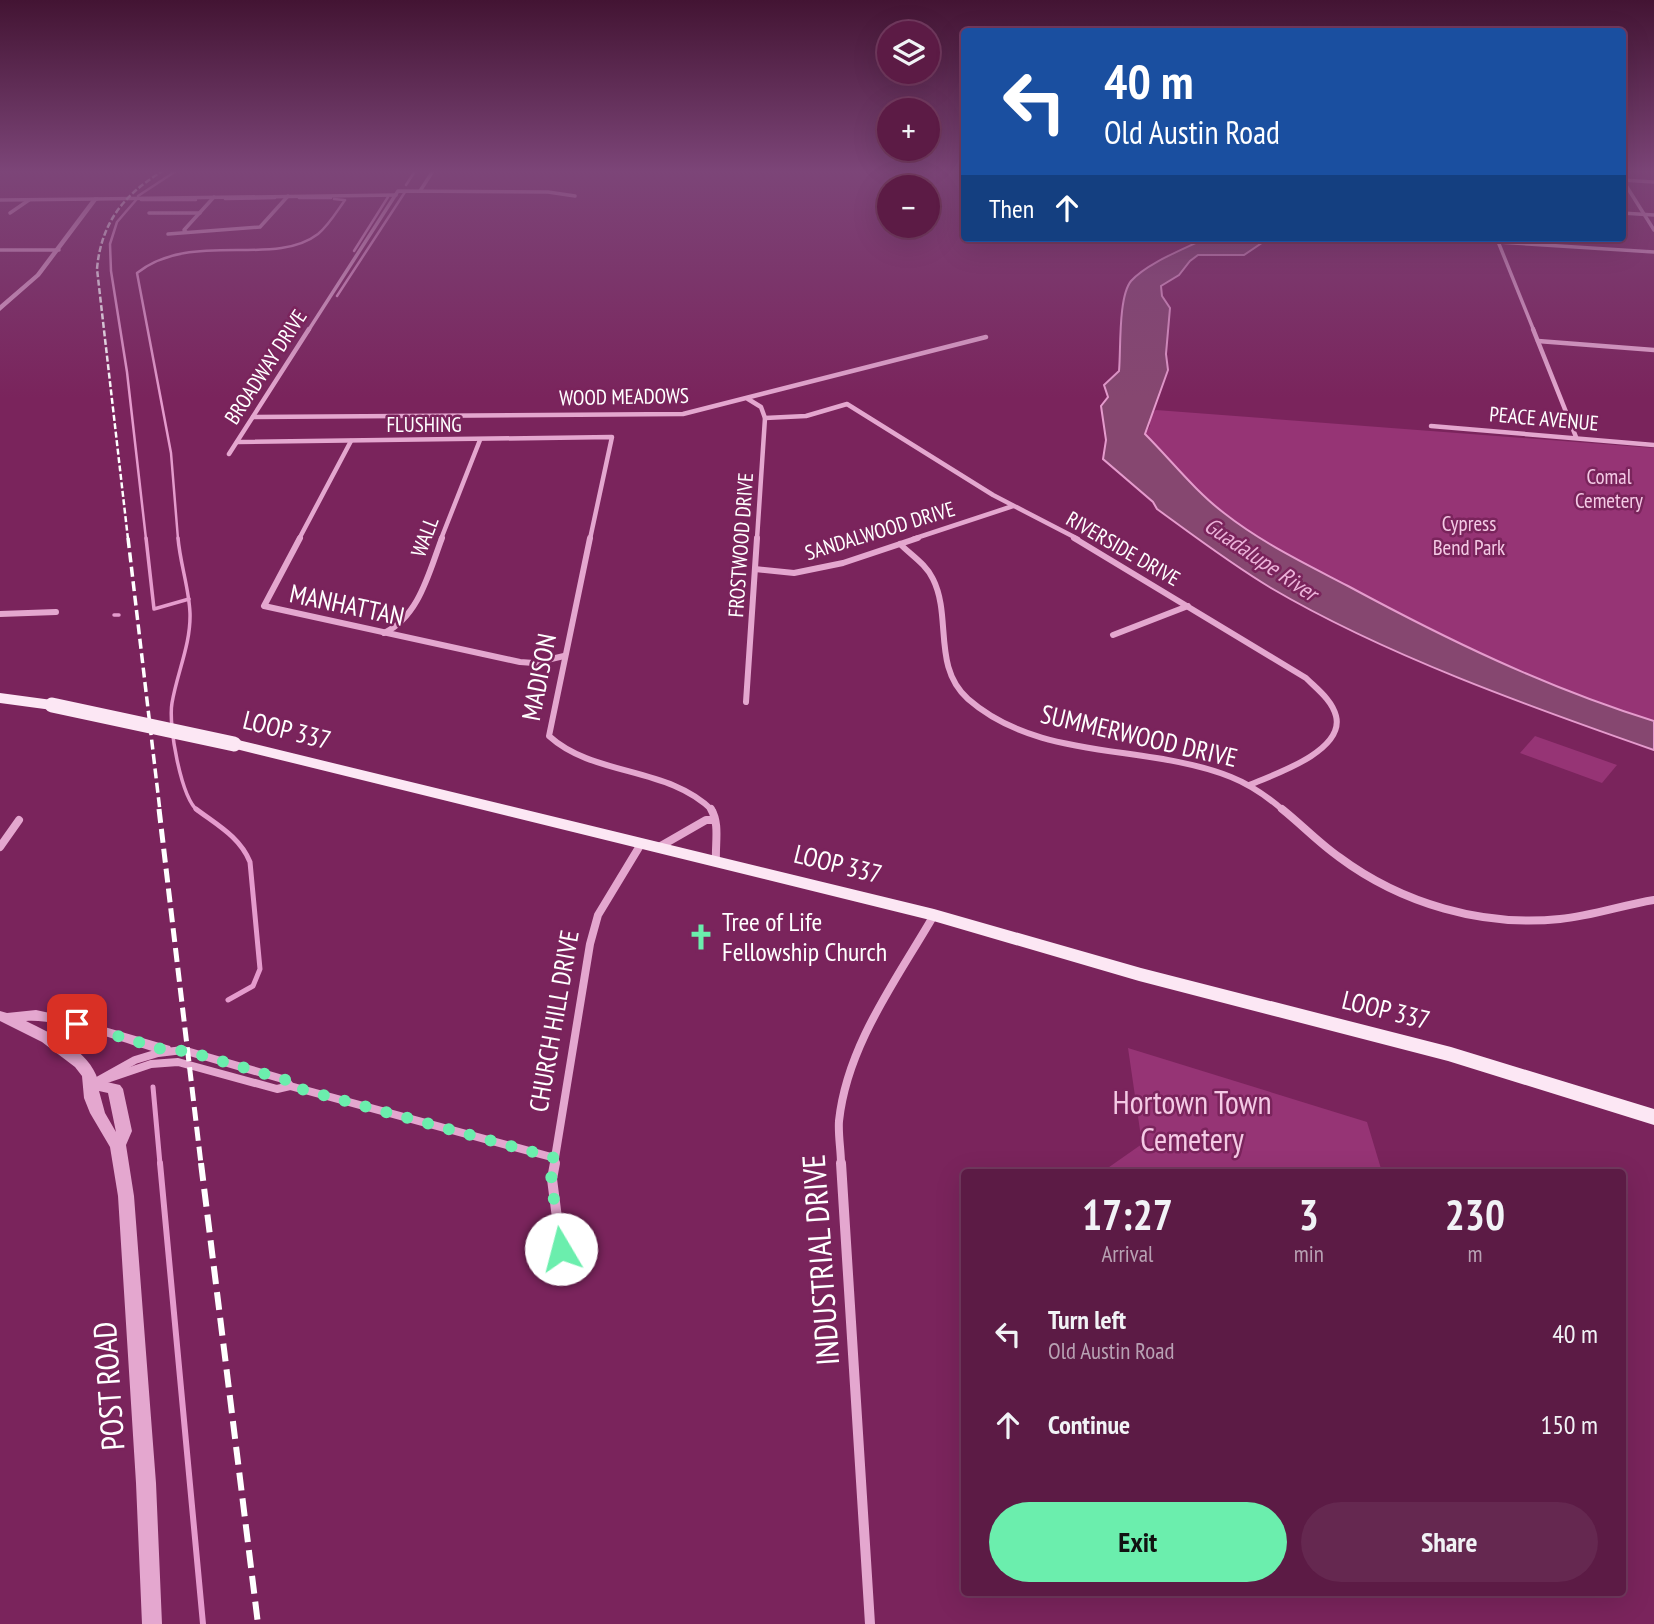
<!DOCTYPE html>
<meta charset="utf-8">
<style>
body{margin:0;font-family:"PT Sans Narrow",sans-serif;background:#652850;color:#f1f3f6;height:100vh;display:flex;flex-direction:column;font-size:26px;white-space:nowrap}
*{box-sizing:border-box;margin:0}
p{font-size:23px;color:#b8a1b3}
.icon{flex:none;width:38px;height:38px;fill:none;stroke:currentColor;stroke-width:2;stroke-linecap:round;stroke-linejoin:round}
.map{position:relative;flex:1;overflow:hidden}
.details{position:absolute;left:961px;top:1169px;width:665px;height:427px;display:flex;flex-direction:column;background:#5c1b45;border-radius:7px;box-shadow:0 7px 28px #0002,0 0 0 2px #71395e}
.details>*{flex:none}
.top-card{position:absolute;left:961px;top:28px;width:665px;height:214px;border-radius:7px;box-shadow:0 7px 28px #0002,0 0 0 2px #71395e;background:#1a4fa0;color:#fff;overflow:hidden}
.tools{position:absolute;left:877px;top:21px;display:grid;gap:14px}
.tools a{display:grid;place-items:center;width:63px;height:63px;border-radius:50%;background:#5c1b45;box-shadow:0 7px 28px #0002,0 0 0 2px #71395e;font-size:35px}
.pin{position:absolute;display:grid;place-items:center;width:60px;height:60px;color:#fff;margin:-30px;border-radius:14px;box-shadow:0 4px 10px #0006}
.me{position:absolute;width:77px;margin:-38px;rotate:352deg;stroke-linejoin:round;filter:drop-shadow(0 0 5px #0008)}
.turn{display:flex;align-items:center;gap:24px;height:147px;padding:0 28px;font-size:32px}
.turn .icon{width:91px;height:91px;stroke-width:2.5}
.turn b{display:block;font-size:49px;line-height:60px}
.then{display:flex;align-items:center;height:66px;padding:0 28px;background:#0003;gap:14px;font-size:26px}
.eta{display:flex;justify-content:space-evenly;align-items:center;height:119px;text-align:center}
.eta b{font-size:42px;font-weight:800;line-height:49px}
.button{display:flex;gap:14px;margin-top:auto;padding:14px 28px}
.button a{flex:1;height:80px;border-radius:42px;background:#6beead;color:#111;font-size:28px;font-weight:800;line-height:80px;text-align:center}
.button a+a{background:#652850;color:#f1f3f6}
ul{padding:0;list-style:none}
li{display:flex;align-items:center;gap:21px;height:91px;padding:0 28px}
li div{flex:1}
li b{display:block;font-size:26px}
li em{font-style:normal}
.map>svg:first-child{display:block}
.green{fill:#963475}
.water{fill:#864770;stroke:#e59bcd;stroke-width:2}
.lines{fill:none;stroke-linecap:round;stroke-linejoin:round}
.stream-far3{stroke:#e59bcd;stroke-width:2.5}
.stream-far2{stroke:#e59bcd;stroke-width:3.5}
.stream-far1{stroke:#e59bcd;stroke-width:5}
.stream{stroke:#e59bcd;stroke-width:6}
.minor-far4{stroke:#e4a7cf;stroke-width:3.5}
.minor-far3{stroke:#e4a7cf;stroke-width:4.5}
.minor-far2{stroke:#e4a7cf;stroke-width:6}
.minor-far1{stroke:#e4a7cf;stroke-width:8}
.minor{stroke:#e4a7cf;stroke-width:10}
.tertiary{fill:#e4a7cf;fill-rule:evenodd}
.primary{fill:#fce7f4;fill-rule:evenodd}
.rail-far3{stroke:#fff;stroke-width:2.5;stroke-dasharray:6 2.5;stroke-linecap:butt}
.rail-far2{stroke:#fff;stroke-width:3.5;stroke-dasharray:10 4.5;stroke-linecap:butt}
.rail-far1{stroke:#fff;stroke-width:5;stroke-dasharray:14 6;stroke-linecap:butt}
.rail{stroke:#fff;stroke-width:6;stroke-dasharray:18 8;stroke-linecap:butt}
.primary-bridge{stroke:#fce7f4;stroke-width:15}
.route{stroke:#6beead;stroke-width:12;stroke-dasharray:0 21.6}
.labels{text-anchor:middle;stroke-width:5;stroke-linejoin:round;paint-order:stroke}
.far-street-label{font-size:21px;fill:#fff;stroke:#7a245c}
.far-park-label{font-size:21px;fill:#f4cae5;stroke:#7a245c}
.far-water-label{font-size:23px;font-style:italic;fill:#ecb2d9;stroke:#7a245c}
.street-label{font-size:26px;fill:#fff;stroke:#7a245c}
.poi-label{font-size:26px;fill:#fff;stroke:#7a245c;text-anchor:start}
.near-park-label{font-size:32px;fill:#f4cae5;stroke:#7a245c}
.near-street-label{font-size:32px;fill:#fff;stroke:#7a245c}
</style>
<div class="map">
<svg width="1654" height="1624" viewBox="0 0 1654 1624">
<rect width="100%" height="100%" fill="#7a245c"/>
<g class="green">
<path d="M1156,410L1654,448V721C1547,688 1446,639 1348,586C1306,564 1261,543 1224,513C1195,490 1171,460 1145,434L1150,426V414Z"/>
<polygon points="1535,736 1617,765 1602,783 1520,753"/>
<polygon points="1128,1048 1367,1122 1382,1172 1102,1172 1142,1144"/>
</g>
<path class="water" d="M1206,238H1269L1244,255H1198L1190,261L1179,275L1161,286L1162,296L1170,308L1166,354L1168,370L1145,434C1171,460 1195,491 1224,513C1262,543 1306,564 1348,586C1446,639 1547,688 1654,721V750C1528,706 1385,655 1271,588C1231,564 1194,536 1157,509L1153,502L1103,459L1106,440L1101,406L1108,397L1104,385L1119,371C1121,351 1118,297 1131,281C1147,263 1184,249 1206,238Z"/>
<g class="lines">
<g class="stream-far3">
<polyline points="406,185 415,171"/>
<polyline points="138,196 176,171"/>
<polyline points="299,198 331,198"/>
<polyline points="225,199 275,198"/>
<polyline points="334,199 344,200"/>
<polyline points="136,200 117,222 110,244 111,271 127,372 146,539"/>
<polyline points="141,200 196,200"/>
<polyline points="354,251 388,197"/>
<polyline points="337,296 405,192"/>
<path d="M178,539L171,453L137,273C191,230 274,268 318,234C329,225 337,211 345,200"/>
</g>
<g class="stream-far2">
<polyline points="146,538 154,609 189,599"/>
<path d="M178,538C180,563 189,588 190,613C191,644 177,673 172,703C168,725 181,798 198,811"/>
<polyline points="114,615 119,615"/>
</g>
<g class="stream-far1">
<path d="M196,809C217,825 240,837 250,862L260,969L253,986L228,1000"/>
<polyline points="153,1087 160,1164"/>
</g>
<polyline class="stream" points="160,1163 203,1624"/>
<g class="minor-far4">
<polyline points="1622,179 1654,230"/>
<polyline points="1622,180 1654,182"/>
<polyline points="420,191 433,171"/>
<polyline points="95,199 396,195"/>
<polyline points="0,200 97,199"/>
<polyline points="10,213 29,200"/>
<polyline points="149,213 200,213"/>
<polyline points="1622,213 1654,215"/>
<polyline points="186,232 184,230 214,197"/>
<polyline points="168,234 260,227 288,196"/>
<polyline points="1434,238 1654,252"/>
<polyline points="1497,239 1534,331"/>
<polyline points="0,250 59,250"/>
<polyline points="308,331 398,191 548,192 575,196"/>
</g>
<g class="minor-far3">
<polyline points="1533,329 1576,437"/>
<polyline points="1538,341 1654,350"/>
<polyline points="748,399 761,407 765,418 757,539"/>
<polyline points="253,417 683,414 986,337"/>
<polyline points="765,418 806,416 847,404 993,495 1078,539"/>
<polyline points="1431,426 1654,445"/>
<polyline points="237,442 612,437 590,539"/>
<polyline points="229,454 309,329"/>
<polyline points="299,539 351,441"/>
<polyline points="441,539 480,440"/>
<polyline points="913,539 1013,506"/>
</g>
<g class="minor-far2">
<polyline points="300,538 264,606 520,662 534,663 564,656"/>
<path d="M590,538L549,736C594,777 669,766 713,811"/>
<path d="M1074,538L1306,678C1317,689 1332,700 1336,716C1345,751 1273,775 1249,785"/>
<path d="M900,544C911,555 926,564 933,579C952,617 932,667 968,699C1040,762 1146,743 1231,777C1251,785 1268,797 1284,811"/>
<polyline points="755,569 794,573 843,563 918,538"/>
<polyline points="0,614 56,612"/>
<path d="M384,633C419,617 429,572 442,538"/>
<polyline points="1113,635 1188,606"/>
<polyline points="746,702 757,538"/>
</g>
<g class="minor-far1">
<path d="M711,809C720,824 715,843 716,862"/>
<path d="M1282,809C1302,825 1319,843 1339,857C1402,904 1483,927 1560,919C1592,916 1623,905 1654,900"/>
<polyline points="0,847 19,820"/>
<polyline points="659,847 706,820 714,820"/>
<polyline points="98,1082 151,1064 178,1062 277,1089 290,1086"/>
<polyline points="92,1084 135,1060 158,1053 183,1050 286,1080 290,1086 555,1158"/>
<polyline points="554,1164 590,944 598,915 641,844"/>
<path d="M841,1164C841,1150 838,1135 839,1121C847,1045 897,979 934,915"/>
</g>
<g class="minor">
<polyline points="555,1163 552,1179 561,1249"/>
<polyline points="841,1163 870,1624"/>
</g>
<g class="tertiary">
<polygon points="93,198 98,199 40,276 0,311 0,305 36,274"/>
<path d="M36,1010L77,1019L170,1046L172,1050L170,1054L165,1055C130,1045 59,1018 26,1021C52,1034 89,1050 98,1080L120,1085L123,1089L132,1131L126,1145L134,1196L156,1483L162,1624H142L136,1483L118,1196L110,1147L90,1113L84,1098L82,1076L75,1067L42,1042L0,1021V1011L7,1013ZM99,1091L108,1093L116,1132L105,1113Z"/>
</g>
<g class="primary">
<polygon points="0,693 52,700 60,705 52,710 0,703"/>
<polygon points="234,739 934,909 1141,968 1451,1047 1654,1109 1654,1125 1448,1061 1139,981 930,920 228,747 226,744 228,741"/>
</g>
<path class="rail-far3" d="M128,539L97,269C101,223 124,194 163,171"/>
<polyline class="rail-far2" points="128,538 160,811"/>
<polyline class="rail-far1" points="159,809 201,1164"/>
<polyline class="rail" points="201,1163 258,1624"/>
<polyline class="primary-bridge" points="52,705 234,744"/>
</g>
<linearGradient id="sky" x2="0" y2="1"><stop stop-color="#431433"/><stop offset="0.43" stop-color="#7c4578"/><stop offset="1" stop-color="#7c4578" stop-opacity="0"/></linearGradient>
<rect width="1654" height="398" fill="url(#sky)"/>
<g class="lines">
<polyline class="route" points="77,1024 165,1050 187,1051 286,1080 290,1086 555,1158 551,1179 561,1249"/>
</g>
<defs>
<g id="church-bare" transform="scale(2.1)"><path d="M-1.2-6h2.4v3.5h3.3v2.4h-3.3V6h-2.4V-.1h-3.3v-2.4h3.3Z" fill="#6beead" stroke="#7a245c" stroke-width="2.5" paint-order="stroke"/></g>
</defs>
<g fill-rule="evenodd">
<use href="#church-bare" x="701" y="937"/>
</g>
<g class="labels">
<g class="far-street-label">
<text transform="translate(266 367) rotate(-57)" y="7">BROADWAY DRIVE</text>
<text transform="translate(624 397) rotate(-1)" y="7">WOOD MEADOWS</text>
<text transform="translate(1544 419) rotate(5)" y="7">PEACE AVENUE</text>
<text x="424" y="432">FLUSHING</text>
<text transform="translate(880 531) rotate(-17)" y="7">SANDALWOOD DRIVE</text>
<text transform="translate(425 537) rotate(-69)" y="7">WALL</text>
<text transform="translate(741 545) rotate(-86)" y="7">FROSTWOOD DRIVE</text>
<text transform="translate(1123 549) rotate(30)" y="7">RIVERSIDE DRIVE</text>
</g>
<g class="far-park-label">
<text x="1609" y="484">Comal<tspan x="1609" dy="24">Cemetery</tspan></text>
<text x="1469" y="531">Cypress<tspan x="1469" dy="24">Bend Park</tspan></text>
</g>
<g class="far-water-label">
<text transform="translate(1261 559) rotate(34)" y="8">Guadalupe River</text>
</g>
<g class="street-label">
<text transform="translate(347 605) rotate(12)" y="9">MANHATTAN</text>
<text transform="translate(539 677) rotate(-79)" y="9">MADISON</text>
<text transform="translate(287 730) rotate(14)" y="9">LOOP 337</text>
<text transform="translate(1139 736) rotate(13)" y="9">SUMMERWOOD DRIVE</text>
<text transform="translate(838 864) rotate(14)" y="9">LOOP 337</text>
<text transform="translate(1386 1010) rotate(14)" y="9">LOOP 337</text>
<text transform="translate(554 1021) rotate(-80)" y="9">CHURCH HILL DRIVE</text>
</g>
<g class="poi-label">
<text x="722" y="931">Tree of Life<tspan x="722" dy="30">Fellowship Church</tspan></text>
</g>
<g class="near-park-label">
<text x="1192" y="1114">Hortown Town<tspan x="1192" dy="37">Cemetery</tspan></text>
</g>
<g class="near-street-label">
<text transform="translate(821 1260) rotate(-94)" y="11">INDUSTRIAL DRIVE</text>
<text transform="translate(109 1386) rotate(-94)" y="11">POST ROAD</text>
</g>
</g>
</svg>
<div class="tools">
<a><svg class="icon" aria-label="layers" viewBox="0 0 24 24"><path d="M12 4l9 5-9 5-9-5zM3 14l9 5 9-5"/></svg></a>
<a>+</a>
<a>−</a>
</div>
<div class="pin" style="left:77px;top:1024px;background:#d93025"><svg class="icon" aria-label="arrive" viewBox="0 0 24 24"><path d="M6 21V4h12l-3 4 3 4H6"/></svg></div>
<svg class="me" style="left:561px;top:1249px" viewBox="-20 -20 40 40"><circle r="19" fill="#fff"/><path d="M0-13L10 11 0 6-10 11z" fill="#6beead"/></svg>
<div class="top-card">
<div class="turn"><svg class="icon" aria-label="left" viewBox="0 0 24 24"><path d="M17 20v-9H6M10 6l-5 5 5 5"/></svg><div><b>40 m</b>Old Austin Road</div></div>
<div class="then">Then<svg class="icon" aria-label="ahead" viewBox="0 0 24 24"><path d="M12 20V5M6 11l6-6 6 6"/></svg></div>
</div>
<section class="details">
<div class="eta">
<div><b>17:27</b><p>Arrival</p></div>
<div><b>3</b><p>min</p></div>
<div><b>230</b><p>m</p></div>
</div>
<ul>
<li><svg class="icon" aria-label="left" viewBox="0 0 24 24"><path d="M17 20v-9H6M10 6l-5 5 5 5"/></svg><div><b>Turn left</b><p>Old Austin Road</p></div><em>40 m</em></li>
<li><svg class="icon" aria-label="ahead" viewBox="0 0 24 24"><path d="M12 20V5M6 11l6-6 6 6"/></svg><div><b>Continue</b></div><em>150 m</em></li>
</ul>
<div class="button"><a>Exit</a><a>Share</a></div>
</section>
</div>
